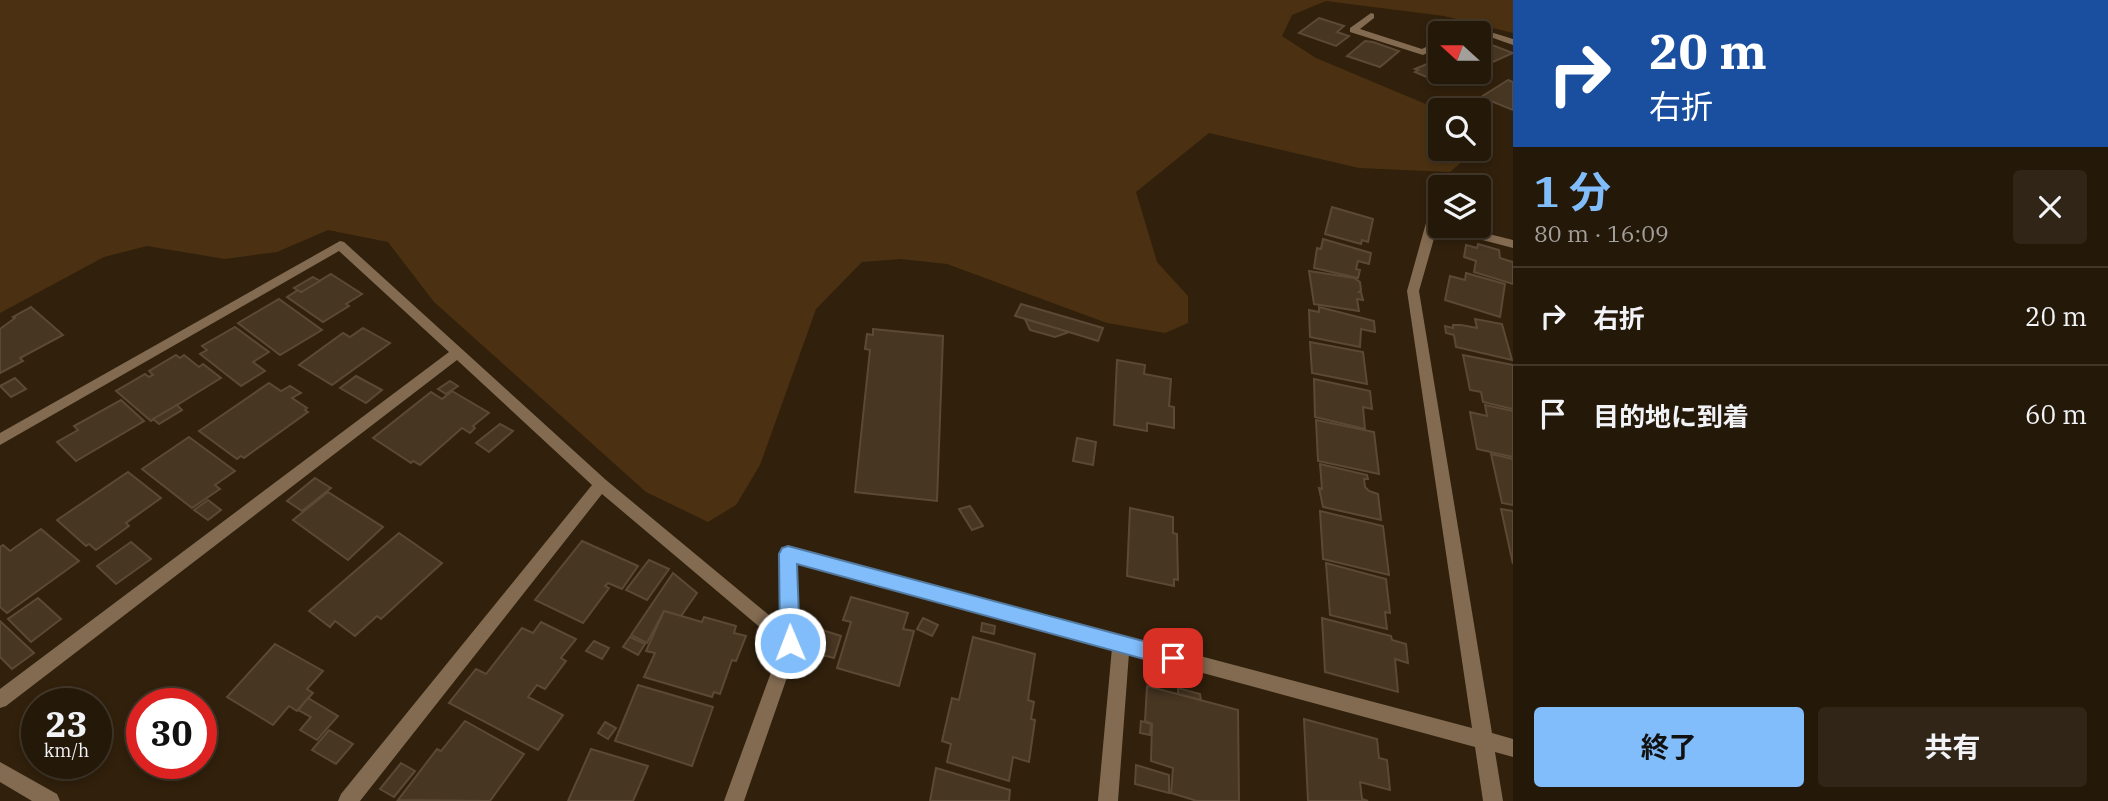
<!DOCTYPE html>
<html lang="ja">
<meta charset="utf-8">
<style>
body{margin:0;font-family:"IBM Plex Serif","Noto Sans JP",serif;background:#302517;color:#f1f3f6;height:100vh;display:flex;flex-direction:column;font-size:26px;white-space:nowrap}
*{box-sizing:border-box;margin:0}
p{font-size:23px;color:#a3a09c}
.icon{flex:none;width:38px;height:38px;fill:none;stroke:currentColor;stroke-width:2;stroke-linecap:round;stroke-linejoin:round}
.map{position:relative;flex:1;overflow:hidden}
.sheet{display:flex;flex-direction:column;background:#241809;width:595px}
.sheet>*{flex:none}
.banner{background:#1a4fa0;color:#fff;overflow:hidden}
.needle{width:46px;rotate:291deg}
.tools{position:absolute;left:1428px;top:21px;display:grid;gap:14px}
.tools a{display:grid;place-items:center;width:63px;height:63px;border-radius:7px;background:#241809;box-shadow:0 4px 10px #0003,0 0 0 2px #41372a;font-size:35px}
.speed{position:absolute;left:21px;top:688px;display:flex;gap:14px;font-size:35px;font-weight:700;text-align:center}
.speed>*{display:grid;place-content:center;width:91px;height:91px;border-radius:50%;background:#241809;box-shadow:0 4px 10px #0003,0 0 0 2px #41372a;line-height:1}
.speed small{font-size:18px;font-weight:400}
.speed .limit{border:10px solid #d22;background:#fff;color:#111}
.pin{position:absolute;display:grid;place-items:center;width:60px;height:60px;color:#fff;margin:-30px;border-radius:14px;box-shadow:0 4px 10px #0006}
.me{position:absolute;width:77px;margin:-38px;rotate:359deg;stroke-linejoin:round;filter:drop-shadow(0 0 5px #0008)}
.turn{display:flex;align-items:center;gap:24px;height:147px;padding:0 21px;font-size:32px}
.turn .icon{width:91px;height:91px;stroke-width:2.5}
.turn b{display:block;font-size:49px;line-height:60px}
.round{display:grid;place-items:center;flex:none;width:74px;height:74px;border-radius:7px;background:#302517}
.head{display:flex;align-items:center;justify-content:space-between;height:119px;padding:0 21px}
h1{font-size:42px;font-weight:700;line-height:52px;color:#80bdfa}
.action{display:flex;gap:14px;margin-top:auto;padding:14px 21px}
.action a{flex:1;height:80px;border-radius:7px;background:#80bdfa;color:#111;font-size:28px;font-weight:700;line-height:80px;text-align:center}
.action a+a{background:#302517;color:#f1f3f6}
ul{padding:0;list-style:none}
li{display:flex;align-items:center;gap:21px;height:98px;padding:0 21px;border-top:2px solid #41372a}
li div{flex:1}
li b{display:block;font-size:26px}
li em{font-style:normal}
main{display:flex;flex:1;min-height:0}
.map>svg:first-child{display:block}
.green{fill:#4b3111}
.building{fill:#473622;stroke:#5c4935;stroke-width:2}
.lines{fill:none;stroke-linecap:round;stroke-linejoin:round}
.street{fill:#836b51;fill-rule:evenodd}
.route{fill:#80bdfa;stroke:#537ba2;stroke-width:2}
</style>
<main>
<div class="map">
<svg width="1513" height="801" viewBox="0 0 1513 801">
<rect width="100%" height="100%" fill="#30200c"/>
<polygon class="green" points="0,0 1513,0 1513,33 1444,16 1326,1 1292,15 1282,36 1316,58 1440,110 1440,149 1477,149 1450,172 1359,168 1209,133 1136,192 1157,262 1188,296 1188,323 1165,333 1107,323 947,264 901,259 862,262 816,309 760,465 736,505 708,522 646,492 434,302 388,242 328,230 277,252 225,259 147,246 104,257 0,313"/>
<g class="building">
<polygon points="1319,18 1344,26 1337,32 1349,36 1336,46 1299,33"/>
<polygon points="1479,40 1513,53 1484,66 1479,64"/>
<polygon points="1365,41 1373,42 1399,51 1380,67 1347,56"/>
<polygon points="1439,59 1440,72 1468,72 1472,74 1462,80 1457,78 1445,85 1415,72 1418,70 1415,69"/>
<polygon points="1508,80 1513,82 1513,110 1481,97"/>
<polygon points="1332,207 1373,219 1368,242 1362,240 1361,244 1325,234"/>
<polygon points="1323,239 1371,253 1369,264 1358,261 1356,269 1360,270 1358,278 1314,268 1317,248 1321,249"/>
<polygon points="1478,244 1499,250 1500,258 1513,262 1513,284 1474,272 1476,261 1464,257 1466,245 1477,248"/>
<polygon points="1309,271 1354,278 1360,282 1361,290 1359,292 1361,292 1363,300 1357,299 1359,311 1314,304"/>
<polygon points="1466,273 1505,284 1500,317 1445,300 1450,276 1465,280"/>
<polygon points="331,274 362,294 346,304 349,306 323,322 287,297 298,290 301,292"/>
<polygon points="313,277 320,281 301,292 294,288"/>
<polygon points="279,299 322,330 280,355 238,323"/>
<polygon points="1021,304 1103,328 1098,341 1069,332 1015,316"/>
<polygon points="31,307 63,335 20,358 23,361 0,373 0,329 15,318 13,317"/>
<polygon points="1319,307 1374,321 1375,332 1361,329 1360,347 1310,337 1309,310 1319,312"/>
<polygon points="1025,319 1069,332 1055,337 1030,330"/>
<polygon points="1475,319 1502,324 1512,360 1456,347 1454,335 1446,333 1445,326 1453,328 1453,325 1461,325 1477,328"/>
<polygon points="235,327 269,352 253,362 265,371 241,386 200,354 207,350 202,346"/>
<polygon points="363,328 390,343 332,385 299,365 343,333 350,337"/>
<polygon points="873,329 943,336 937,501 855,492 870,350 865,349 867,334 873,335"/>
<polygon points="1310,342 1363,352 1367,384 1312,373"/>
<polygon points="176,355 180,358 184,355 199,367 203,364 221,378 151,421 116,391 145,374 149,377 153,375 149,371"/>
<polygon points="1463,355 1513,365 1513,409 1483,402 1481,392 1470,390"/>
<polygon points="1117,360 1145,365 1144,374 1171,379 1169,406 1174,407 1174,428 1147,423 1147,431 1114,425"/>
<polygon points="356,376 382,390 366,403 340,388"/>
<polygon points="15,378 26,389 11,397 0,386"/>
<polygon points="1314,379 1370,391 1372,409 1363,407 1365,429 1315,417"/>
<polygon points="450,381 458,386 446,394 438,389"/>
<polygon points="269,383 281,391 290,386 301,393 292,398 307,408 305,410 308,412 244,458 241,456 237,459 199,431"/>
<polygon points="452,391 489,413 473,426 475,428 470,433 462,428 420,465 413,461 411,463 373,438 431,392 442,399"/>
<polygon points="121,400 144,421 76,461 57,442 78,430 74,426"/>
<polygon points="177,405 182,410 159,424 153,419"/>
<polygon points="1485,405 1513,411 1513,457 1477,449 1470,412 1487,416"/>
<polygon points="1316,420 1374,432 1379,474 1318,461"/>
<polygon points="500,424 513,431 489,452 476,443"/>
<polygon points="189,437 235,471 215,485 220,489 192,508 142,469"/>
<polygon points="1077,438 1096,442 1093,465 1073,461"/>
<polygon points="1491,454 1513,459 1513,505 1502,503"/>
<polygon points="1320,464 1367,475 1368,479 1364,479 1365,487 1369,491 1378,494 1381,520 1323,507 1319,488 1322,489"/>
<polygon points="128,472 161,498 126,523 129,526 96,550 89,544 86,546 57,520"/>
<polygon points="315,478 331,488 302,511 287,501"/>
<polygon points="328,492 383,527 348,560 293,520"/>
<polygon points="208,500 221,510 208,520 194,510"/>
<polygon points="970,506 983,526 972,530 959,509"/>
<polygon points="1130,508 1173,517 1173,533 1177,534 1178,580 1174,579 1174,586 1127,576"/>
<polygon points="1501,509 1513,511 1513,564"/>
<polygon points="1320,511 1383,526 1389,575 1323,559"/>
<polygon points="41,529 79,561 7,613 0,607 0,547 3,545 10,551"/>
<polygon points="399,533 442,563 381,619 377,616 355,636 335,621 330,627 309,611"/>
<polygon points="582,541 638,566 622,589 608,583 605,586 609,588 583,623 535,600"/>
<polygon points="131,542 151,559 116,584 97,566"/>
<polygon points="649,560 669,569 647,600 626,590"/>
<polygon points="1326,563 1386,579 1390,613 1385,612 1387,629 1330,615"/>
<polygon points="673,573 697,593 681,616 664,611 647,643 631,635"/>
<polygon points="851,597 908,613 903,629 914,631 899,686 837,668 851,622 843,620"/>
<polygon points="38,598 61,619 31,642 8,619"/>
<polygon points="664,611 702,622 704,617 736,626 734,633 746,636 736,661 732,660 720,694 714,692 712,697 644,677 655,653 646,651"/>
<polygon points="923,618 938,625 932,636 917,629"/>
<polygon points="1322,618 1391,636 1392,640 1406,644 1408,663 1395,659 1398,692 1325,672"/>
<polygon points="0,621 34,653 12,669 0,657"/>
<polygon points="541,622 576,639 561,658 566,661 545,689 537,685 528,697 563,715 538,750 449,703 476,669 486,674 522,628 533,633"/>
<polygon points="982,623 995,626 994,634 981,631"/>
<polygon points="819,629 841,636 834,658 811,652"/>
<polygon points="630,637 645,644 638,655 623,647"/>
<polygon points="973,637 1035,654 1028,700 1034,702 1031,719 1035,720 1029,762 1013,757 1009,781 947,762 951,744 942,741 952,698 959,700"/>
<polygon points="594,641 609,648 602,659 586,651"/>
<polygon points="275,644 323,671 307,689 313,693 297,711 289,706 273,725 227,697"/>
<polygon points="638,685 713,707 692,766 615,741"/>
<polygon points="1147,686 1238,710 1239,801 1197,801 1171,793 1173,768 1151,761 1152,724 1145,721"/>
<polygon points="1178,688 1200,694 1201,700 1178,694"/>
<polygon points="308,698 338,716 317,740 300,730 311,717 298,710"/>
<polygon points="1304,719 1377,739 1379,758 1387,760 1390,790 1360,782 1362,799 1368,801 1308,801"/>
<polygon points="465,721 524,754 490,801 398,800 437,749 441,751"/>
<polygon points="1141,721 1151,724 1150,735 1140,733"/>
<polygon points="605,722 616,728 608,739 598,733"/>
<polygon points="329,730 353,744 336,764 312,750"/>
<polygon points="591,749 648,766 633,801 568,801"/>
<polygon points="401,763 415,771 394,797 380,789"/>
<polygon points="1136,765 1169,775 1169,793 1135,784"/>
<polygon points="936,768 1010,790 1009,801 930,801"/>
</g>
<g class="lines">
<g class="street">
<polygon points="1371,13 1374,14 1374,18 1360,29 1422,49 1440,40 1440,47 1423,55 1350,32 1350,28"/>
<polygon points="1471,26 1513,39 1513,45 1479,33 1456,33"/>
<polygon points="1432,219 1440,222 1440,226 1457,226 1513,240 1513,248 1437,228 1419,291 1492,733 1513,739 1513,757 1495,752 1503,801 1483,801 1475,747 1129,653 1118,801 1098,801 1112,648 796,563 799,643 744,801 724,801 781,645 602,494 360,801 338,801 341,794 592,485 457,360 6,706 0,708 0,689 449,352 339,251 0,445 0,433 340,241 344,242 606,480 781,625 780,554 782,549 788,547 1472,728 1407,291 1426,223"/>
<polygon points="0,762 57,794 60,801 32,801 0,782"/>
</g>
</g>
<polygon class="route" points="788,546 1173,649 1180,652 1183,658 1180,664 1173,667 797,564 800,643 797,649 790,651 783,649 780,643 779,554 782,548"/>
</svg>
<div class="tools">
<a><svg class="needle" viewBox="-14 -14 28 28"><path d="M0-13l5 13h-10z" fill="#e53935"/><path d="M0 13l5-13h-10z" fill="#a3a09c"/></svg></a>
<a><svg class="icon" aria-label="search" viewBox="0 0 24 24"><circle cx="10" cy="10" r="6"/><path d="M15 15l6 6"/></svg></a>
<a><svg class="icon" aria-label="layers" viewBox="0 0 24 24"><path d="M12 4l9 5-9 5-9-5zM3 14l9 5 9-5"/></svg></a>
</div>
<div class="speed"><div>23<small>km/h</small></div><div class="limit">30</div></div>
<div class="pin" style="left:1173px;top:658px;background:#d93025"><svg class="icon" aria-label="arrive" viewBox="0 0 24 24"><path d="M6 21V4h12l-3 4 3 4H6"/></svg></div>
<svg class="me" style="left:790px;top:643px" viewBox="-20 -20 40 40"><circle r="17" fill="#80bdfa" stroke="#fff" stroke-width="3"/><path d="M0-11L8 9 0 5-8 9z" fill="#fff"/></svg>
</div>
<section class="sheet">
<div class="banner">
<div class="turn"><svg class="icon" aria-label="right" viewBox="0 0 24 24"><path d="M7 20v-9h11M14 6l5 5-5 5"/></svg><div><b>20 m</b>右折</div></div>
</div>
<div class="head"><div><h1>1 分</h1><p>80 m · 16:09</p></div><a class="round"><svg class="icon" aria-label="close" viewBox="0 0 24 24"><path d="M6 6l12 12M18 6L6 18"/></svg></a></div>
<ul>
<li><svg class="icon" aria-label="right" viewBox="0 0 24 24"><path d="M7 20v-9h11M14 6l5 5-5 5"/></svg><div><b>右折</b></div><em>20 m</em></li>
<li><svg class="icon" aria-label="arrive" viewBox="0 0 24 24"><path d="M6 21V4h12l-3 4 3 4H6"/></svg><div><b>目的地に到着</b></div><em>60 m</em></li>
</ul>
<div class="action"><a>終了</a><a>共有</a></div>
</section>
</main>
